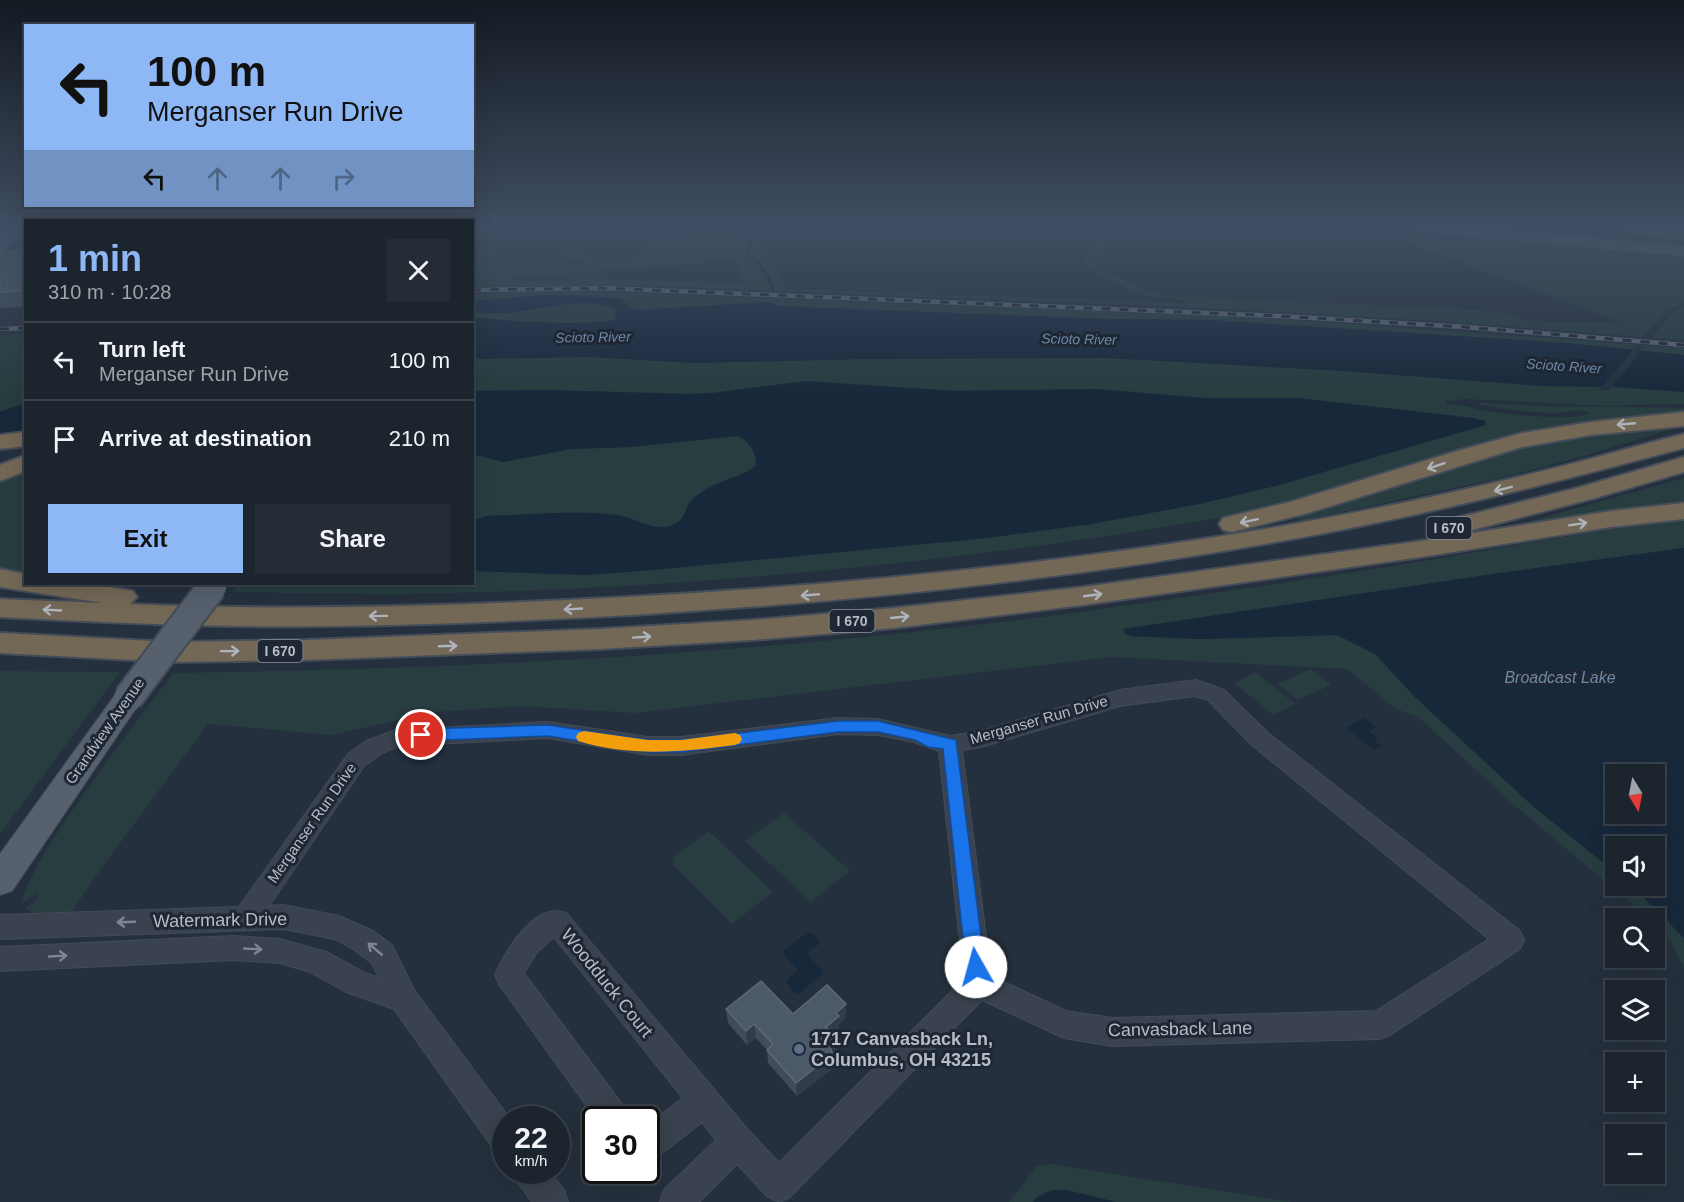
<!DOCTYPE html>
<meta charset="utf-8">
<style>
body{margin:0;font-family:Arial,sans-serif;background:#252c36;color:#f1f3f6;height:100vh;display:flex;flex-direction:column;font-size:22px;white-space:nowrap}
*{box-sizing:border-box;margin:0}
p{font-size:20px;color:#a0a4aa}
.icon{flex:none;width:33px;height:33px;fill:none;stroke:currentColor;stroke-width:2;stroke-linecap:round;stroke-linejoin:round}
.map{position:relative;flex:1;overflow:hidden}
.details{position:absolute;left:24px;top:219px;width:450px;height:366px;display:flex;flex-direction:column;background:#1c242e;border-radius:0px;box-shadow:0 6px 24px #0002,0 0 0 2px #3a414a}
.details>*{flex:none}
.top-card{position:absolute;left:24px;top:24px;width:450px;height:183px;border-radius:0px;box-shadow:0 6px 24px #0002,0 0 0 2px #3a414a;background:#8db8f5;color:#111;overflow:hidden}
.needle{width:39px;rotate:170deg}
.fabs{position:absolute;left:1605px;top:764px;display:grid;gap:12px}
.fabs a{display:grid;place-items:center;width:60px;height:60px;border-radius:0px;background:#1c242e;box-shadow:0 6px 24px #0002,0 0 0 2px #3a414a;font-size:30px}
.speed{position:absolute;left:492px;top:1106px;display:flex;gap:12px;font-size:30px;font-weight:700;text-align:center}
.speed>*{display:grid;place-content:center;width:78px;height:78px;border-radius:50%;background:#1c242e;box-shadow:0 6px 24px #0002,0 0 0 2px #3a414a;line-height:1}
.speed small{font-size:15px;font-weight:400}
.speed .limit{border:3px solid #111;border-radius:9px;background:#fff;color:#111}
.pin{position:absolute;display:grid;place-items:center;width:51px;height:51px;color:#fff;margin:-26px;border:3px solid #fff;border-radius:50%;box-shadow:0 2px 6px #0007}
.me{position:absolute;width:66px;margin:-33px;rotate:353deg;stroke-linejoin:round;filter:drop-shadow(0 0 4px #0008)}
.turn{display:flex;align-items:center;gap:21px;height:126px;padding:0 24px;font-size:27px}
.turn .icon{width:78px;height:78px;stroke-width:2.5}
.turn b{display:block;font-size:42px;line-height:51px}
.lanes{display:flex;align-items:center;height:57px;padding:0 24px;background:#0003;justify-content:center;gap:30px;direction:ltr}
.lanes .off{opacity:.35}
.round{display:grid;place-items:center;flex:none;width:63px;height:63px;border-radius:0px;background:#252c36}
.summary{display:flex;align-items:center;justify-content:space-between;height:102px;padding:0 24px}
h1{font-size:36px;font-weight:800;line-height:45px;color:#8db8f5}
.action{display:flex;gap:12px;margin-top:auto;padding:12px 24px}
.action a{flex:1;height:69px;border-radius:0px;background:#8db8f5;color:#111;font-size:24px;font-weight:800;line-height:69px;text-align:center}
.action a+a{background:#252c36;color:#f1f3f6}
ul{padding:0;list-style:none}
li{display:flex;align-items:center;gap:18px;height:78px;padding:0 24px;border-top:2px solid #3a414a}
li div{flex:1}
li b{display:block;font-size:22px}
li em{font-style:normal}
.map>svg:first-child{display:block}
.green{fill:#273d3f;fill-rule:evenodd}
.water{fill:#18283b;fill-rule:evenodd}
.pier{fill:#25303e}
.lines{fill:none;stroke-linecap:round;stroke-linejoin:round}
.stream{stroke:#18283b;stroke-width:3}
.minor-casing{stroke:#424b57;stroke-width:2}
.major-casing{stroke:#424b57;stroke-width:2}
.highway-casing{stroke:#444d59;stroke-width:4}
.minor{fill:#39424e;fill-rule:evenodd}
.major{fill:#57616e;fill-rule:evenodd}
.highway{fill:#736756;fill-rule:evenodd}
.rail-casing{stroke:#5b6675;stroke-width:4.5}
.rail{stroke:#1e2733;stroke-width:3;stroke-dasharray:9;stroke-linecap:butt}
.major-bridge-far1-casing{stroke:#424b57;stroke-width:24;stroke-linecap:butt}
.major-bridge-casing{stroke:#424b57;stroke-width:32;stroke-linecap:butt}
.major-bridge-far1{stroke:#57616e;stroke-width:22}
.major-bridge{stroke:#57616e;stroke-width:28}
.wall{fill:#404c5c}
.shaded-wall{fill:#303c4b}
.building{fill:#4c5968;stroke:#5d6877;stroke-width:1.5}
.oneway{stroke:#aeb4be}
.oneway2{stroke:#7d8692}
.route{fill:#1a73e8;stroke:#114b97;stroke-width:1.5}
.slow{fill:#f59e0b}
.service-dot{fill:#5c6f8a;stroke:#1e2733;stroke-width:2}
.labels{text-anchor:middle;stroke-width:6;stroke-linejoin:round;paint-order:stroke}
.far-water-label{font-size:14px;font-style:italic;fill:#6f88a7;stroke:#1e2733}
.shield{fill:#1e2733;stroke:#88909c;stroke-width:1.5}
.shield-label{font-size:14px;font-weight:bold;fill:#b5bdc9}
.street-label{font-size:15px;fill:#b5bdc9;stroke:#1e2733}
.water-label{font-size:16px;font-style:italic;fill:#6f88a7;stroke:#1e2733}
.near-street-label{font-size:18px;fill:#b5bdc9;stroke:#1e2733}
.near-poi-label{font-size:18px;font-weight:bold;fill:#b5bdc9;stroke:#1e2733;text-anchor:start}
</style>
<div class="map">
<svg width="1684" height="1202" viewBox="0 0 1684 1202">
<rect width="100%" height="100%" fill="#25303e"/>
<g class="green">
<path d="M473,228H498L495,259L513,269L585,264L559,255L561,253C591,252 617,268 645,251L650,228L653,229L654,238L671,237L678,234V228H760L763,241L762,256L775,262L787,289L1188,303L1185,300L1140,295L1090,268L1084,262L1099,235L1126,228H1152L1107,238L1093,263L1097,268L1150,292L1167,296L1496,311L1528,321L1623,323L1367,228H1389L1684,254V303L1666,311L1643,337L1452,322L1189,307L619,285L473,287ZM734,257L745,283L590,279L515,282L514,280L515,277L699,264Z"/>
<polygon points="1453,228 1601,228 1684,237 1684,249"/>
<polygon points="555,290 1249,317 1684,348 1684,355 1568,343 1209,320 1108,319 798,307 778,306 769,302 640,310 583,295 545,295 473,301 473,294"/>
<path d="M587,303L605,304L615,309L616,319C592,327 500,321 473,317L472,312C511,315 548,305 587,303Z"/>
<polygon points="1684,307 1684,340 1652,338 1673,313"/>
<polygon points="25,333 25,403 0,412 0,335"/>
<path d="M503,357H590L694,363L862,359L1107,358L1344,371L1542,386L1616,387L1684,392V404L1604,406L1467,399L1446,401L1447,404C1464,404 1472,409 1488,411C1510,414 1571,422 1590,413C1577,408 1570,413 1558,413C1538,413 1489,409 1473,402L1545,406L1684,408V414C1630,417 1575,420 1523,432C1420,458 1322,500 1218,518C953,564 686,588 418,594C356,595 295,593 233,592L239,584H472L473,571L586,575L652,570L987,538L1091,524L1199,504L1279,485L1486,424L1473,418L1297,398H1206L1096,389L688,394L547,390L473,391V359Z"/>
<path d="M1684,425L1591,454L1505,477L1301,521L1296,517C1380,494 1462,460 1547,441C1592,431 1638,429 1684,425Z"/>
<path d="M738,436C751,442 756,452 756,466L689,502C686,511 684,520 675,524C656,533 639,520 622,516C585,509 527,515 488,516L473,520V454L503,462L571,449L630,447Z"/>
<polygon points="25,467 25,574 0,570 0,481"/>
<polygon points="1684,478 1684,505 1528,525 1524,523"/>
<path d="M1684,519V548L1500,573L1124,629L1131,636L1199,639L1337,635L1349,639L1375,654L1415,697L1535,808L1615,872L1616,885H1631L1679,931L1684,938V968L1670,941L1655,924L1654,918H1648L1511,802L1418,717L1396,709L1347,669L1111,657L635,713L521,706L436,712L331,735L208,724L95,877L70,915C55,916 38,919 26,908L38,899L37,894L23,902C24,866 145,711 173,673C473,669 774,653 1072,613C1186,597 1299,581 1412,563C1503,548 1593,530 1684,519Z"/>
<polygon points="1311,669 1331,685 1298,700 1278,684"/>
<polygon points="0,671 120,672 0,834"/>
<polygon points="1256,672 1295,704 1273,715 1234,683"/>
<polygon points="784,813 850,871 811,902 745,841"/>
<polygon points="709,831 773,892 732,924 673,865 675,855"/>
<polygon points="1050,1164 1292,1202 1116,1202 1066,1190 1053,1190 1037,1197 1033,1202 1009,1202 1037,1166"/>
</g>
<g class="water">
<path d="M545,295L620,298L631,308L640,310L769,302L778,306L798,307L1108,319L1209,320L1568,343L1684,355V392L1616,387L1542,386L1344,371L1107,358L862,359L694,363L590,357L473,359V317C500,321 591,327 616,319L615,309C581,295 544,310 510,313C497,313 485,313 473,312V301Z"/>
<path d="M806,381L957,391L1096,389L1206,398H1297L1473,418L1485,421L1486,425L1279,485L1199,504L1091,524L987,538L652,570L586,575L473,571V520L488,516C527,515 585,509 622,516C639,520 656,533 675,524C687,518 685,503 696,496C711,484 733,478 750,471L756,465C756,452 750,442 738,436L630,447L571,449L503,462L473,454V391L547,390L688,394L712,393Z"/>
<polygon points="25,403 25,438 0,449 0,412"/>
<path d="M1684,548V938L1631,885H1654V846H1616L1615,872L1535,808L1415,697L1375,654L1337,635L1199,639L1131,636L1125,634L1123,629L1500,573ZM1616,774H1654V813H1616Z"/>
<polygon points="1364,718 1376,727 1369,731 1377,737 1374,740 1382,746 1374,750 1346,728"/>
<polygon points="807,933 813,934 819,940 818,945 808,952 809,956 823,970 822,974 799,994 794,993 787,983 788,979 798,970 784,956 784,950"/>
<polygon points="1053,1190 1066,1190 1116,1202 1033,1202 1037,1197"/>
</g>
<polygon class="pier" points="1636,346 1644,347 1610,390 1599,390"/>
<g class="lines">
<polyline class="stream" points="749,228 751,240 748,253 768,275 773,290"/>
<g class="minor-casing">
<g id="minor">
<path d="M1196,680L1224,690L1268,733L1520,931L1524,940L1520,949L1390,1035L1380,1039L1112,1046L1064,1038L982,1000L790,1197L780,1202L768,1197L737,1164L699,1202H660L664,1190L716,1140L702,1122L665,1151L646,1158V1126L683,1098L554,937L537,952L524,973L625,1108L630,1119H596L499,984L495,975C506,951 534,901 566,913L748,1130L779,1163L964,979L939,751L914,742L878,735L838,734L681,755H648L548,738L399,746L382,753L364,766L269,906L283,905L339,916L373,931L392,945L414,990L510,1119H506V1156L495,1151L394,1009L346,992L310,972L280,963L234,960L0,971V947L234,936L280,939L326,952L363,972L379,978L372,963L353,949L335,939L283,929L0,939V915L239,907L348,754L366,741L396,730L548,722L648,737H681L838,718L878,719L950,736L985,730L1120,690ZM1195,696L1208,700L1252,745L1489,939L1376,1011L1112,1018L1066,1011L991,976L962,750L985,746L1120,706Z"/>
<polygon points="512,1170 548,1170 564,1190 568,1202 532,1202 517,1181"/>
</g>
</g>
<g class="major-casing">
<g id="major">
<polygon points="0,228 20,228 18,231 0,233"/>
<polygon points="1417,228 1478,228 1684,246 1684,256 1424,232"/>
<polygon points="128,688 138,691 142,698 138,705 12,891 0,895 0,854 118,691"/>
</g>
</g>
<g class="highway-casing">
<g id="highway">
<polygon points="1621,228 1684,229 1684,239 1629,233"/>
<polygon points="1684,412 1684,426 1591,435 1522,447 1308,513 1232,532 1223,530 1219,524 1223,518 1290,502 1457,451 1522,433 1591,422"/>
<polygon points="26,432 26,446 0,449 0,435"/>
<path d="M1684,434V448C1549,484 1414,518 1276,542C1063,580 848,602 632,615C501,622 370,628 239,626C159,625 80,621 0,617V599L103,603L0,587V569L26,574V584H91L133,591L137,597L130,604C295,611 461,606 626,597C844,585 1061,564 1277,527C1367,511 1458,492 1547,470C1593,459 1638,445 1684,434Z"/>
<polygon points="26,455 26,471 0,481 0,465"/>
<polygon points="1684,457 1684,472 1595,498 1449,536 1440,534 1436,528 1440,522 1577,488"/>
<polygon points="1684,503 1684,519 1611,527 1421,557 1083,605 894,628 753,640 600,649 306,660 172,662 0,653 0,633 172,642 306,640 600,629 753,620 894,608 1083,587 1421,541 1611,511"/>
</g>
</g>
<use href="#minor" class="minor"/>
<use href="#major" class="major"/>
<use href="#highway" class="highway"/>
<g class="rail-casing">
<g id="rail">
<polyline points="472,290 603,288 1279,316 1465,327 1684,345"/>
<polyline points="0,329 26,328"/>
</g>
</g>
<use href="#rail" class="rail"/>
<g class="major-bridge-far1-casing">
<polyline id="major-bridge-far1" points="211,588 214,584"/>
</g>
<g class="major-bridge-casing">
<polyline id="major-bridge" points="128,698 212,587"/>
</g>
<use href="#major-bridge-far1" class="major-bridge-far1"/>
<use href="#major-bridge" class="major-bridge"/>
</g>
<g class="wall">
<polygon points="26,230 26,307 0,308 0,231"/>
<polygon points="726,1009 846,1018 839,1024 839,1030 833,1035 837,1038 837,1052 833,1056 833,1068 797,1096 768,1063 767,1050 756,1038 747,1045 728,1023"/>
</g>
<g class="shaded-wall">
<polygon points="26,231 26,251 0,251"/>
<polygon points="846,1004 846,1018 839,1024 839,1030 826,1041 826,1027 836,1013"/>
<polygon points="754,1024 756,1038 747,1045 746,1031"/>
<polygon points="837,1038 837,1052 833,1056 833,1068 797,1096 796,1083 829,1045"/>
</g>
<g class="building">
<polygon points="26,230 26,231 0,251 0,231"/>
<polygon points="26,250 26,291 0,292 0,251"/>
<polygon points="761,981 793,1014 827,985 846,1004 836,1013 839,1016 826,1027 837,1038 829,1045 833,1054 796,1083 767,1050 773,1044 754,1024 746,1031 726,1009"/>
</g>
<defs><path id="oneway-shaft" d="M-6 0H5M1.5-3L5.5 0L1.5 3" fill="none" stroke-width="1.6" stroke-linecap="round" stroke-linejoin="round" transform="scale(1.5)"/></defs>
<g class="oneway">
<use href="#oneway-shaft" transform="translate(1626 424) rotate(175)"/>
<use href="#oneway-shaft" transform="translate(1436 466) rotate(162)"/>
<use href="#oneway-shaft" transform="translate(1503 489) rotate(166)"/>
<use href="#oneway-shaft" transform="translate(1249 521) rotate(168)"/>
<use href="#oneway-shaft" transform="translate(1578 524) rotate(-9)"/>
<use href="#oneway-shaft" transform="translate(810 595) rotate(175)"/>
<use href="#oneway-shaft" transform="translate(1093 595) rotate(-8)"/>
<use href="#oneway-shaft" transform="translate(573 609) rotate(177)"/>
<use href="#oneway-shaft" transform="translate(52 610) rotate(-177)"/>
<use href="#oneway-shaft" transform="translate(378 616) rotate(179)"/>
<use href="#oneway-shaft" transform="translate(900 617) rotate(-6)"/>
<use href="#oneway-shaft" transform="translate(642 637) rotate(-4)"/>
<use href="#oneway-shaft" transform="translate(448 646) rotate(-2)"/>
<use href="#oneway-shaft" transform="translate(230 651) rotate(-1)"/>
</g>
<g class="oneway2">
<use href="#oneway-shaft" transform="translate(126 922) rotate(178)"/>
<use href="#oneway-shaft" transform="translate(253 949) rotate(3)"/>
<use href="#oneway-shaft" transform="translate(375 949) rotate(-140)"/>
<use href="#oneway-shaft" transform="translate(58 956) rotate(-3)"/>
</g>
<linearGradient id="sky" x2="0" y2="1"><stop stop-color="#141a22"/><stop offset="0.57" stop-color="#404e63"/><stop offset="1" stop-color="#404e63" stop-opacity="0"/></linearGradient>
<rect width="1684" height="397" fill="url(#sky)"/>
<polygon class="route" points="838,721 878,721 956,740 985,967 982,973 976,976 969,973 966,967 943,749 928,747 915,740 878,732 838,732 681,752 648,752 548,736 421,741 415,739 413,735 415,731 421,729 548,725 648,740 681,740"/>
<path class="slow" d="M584,731L648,740H681L735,733L740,735L742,739L740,743L735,745C682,752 630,757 578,741L576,737L578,733Z"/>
<circle class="service-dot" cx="799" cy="1049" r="6"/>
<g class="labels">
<g class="far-water-label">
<text transform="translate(593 337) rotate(-1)" y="5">Scioto River</text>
<text transform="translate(1079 339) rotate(1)" y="5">Scioto River</text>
<text transform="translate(1564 366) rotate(4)" y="5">Scioto River</text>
</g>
<g class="shield">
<rect x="1426.5" y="517" width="45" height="22" rx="4.5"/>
<rect x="829.5" y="610" width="45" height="22" rx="4.5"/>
<rect x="257.5" y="640" width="45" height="22" rx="4.5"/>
</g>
<g class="shield-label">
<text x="1449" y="533">I 670</text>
<text x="852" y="626">I 670</text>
<text x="280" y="656">I 670</text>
</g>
<g class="street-label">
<text transform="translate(1039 720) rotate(-16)" y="5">Merganser Run Drive</text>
<text transform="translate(105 731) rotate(-55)" y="5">Grandview Avenue</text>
<text transform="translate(312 823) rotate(-55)" y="5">Merganser Run Drive</text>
</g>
<g class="water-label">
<text x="1560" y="683">Broadcast Lake</text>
</g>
<g class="near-street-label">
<text transform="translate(220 920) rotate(-1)" y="6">Watermark Drive</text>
<text transform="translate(607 983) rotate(51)" y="6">Woodduck Court</text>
<text transform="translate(1180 1029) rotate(-1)" y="6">Canvasback Lane</text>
</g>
<g class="near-poi-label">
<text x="811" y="1045">1717 Canvasback Ln,<tspan x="811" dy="21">Columbus, OH 43215</tspan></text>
</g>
</g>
</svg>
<div class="fabs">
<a><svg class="needle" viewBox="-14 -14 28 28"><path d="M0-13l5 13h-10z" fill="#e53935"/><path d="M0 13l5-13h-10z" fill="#a0a4aa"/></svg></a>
<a><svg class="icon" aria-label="sound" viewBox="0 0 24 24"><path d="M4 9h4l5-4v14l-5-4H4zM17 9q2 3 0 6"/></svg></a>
<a><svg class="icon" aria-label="search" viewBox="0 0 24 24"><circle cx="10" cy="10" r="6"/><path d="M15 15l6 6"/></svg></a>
<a><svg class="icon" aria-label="layers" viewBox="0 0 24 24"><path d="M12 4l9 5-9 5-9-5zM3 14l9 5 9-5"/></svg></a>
<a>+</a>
<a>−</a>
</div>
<div class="speed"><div>22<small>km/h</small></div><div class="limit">30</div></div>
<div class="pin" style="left:421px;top:735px;background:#d93025"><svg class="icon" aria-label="arrive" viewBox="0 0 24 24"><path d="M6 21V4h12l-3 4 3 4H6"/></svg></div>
<svg class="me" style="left:976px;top:967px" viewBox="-20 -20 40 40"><circle r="19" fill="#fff"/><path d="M0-13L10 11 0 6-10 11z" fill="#1a73e8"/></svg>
<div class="top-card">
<div class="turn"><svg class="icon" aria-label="left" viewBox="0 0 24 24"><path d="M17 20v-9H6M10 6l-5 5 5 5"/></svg><div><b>100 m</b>Merganser Run Drive</div></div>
<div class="lanes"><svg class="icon" aria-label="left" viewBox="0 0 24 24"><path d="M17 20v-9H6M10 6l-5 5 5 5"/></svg><svg class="icon off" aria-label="ahead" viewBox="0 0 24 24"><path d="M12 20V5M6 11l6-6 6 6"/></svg><svg class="icon off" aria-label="ahead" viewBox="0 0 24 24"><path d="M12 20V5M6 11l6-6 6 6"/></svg><svg class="icon off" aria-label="right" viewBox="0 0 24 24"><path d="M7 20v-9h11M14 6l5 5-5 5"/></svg></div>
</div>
<section class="details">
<div class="summary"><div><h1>1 min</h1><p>310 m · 10:28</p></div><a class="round"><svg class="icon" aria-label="close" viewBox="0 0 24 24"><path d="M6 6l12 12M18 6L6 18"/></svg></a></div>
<ul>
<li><svg class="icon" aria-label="left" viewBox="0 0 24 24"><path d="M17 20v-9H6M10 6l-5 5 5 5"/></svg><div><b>Turn left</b><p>Merganser Run Drive</p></div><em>100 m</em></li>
<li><svg class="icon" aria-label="arrive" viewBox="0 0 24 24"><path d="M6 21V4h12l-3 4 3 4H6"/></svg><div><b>Arrive at destination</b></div><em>210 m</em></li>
</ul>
<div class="action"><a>Exit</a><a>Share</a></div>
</section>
</div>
